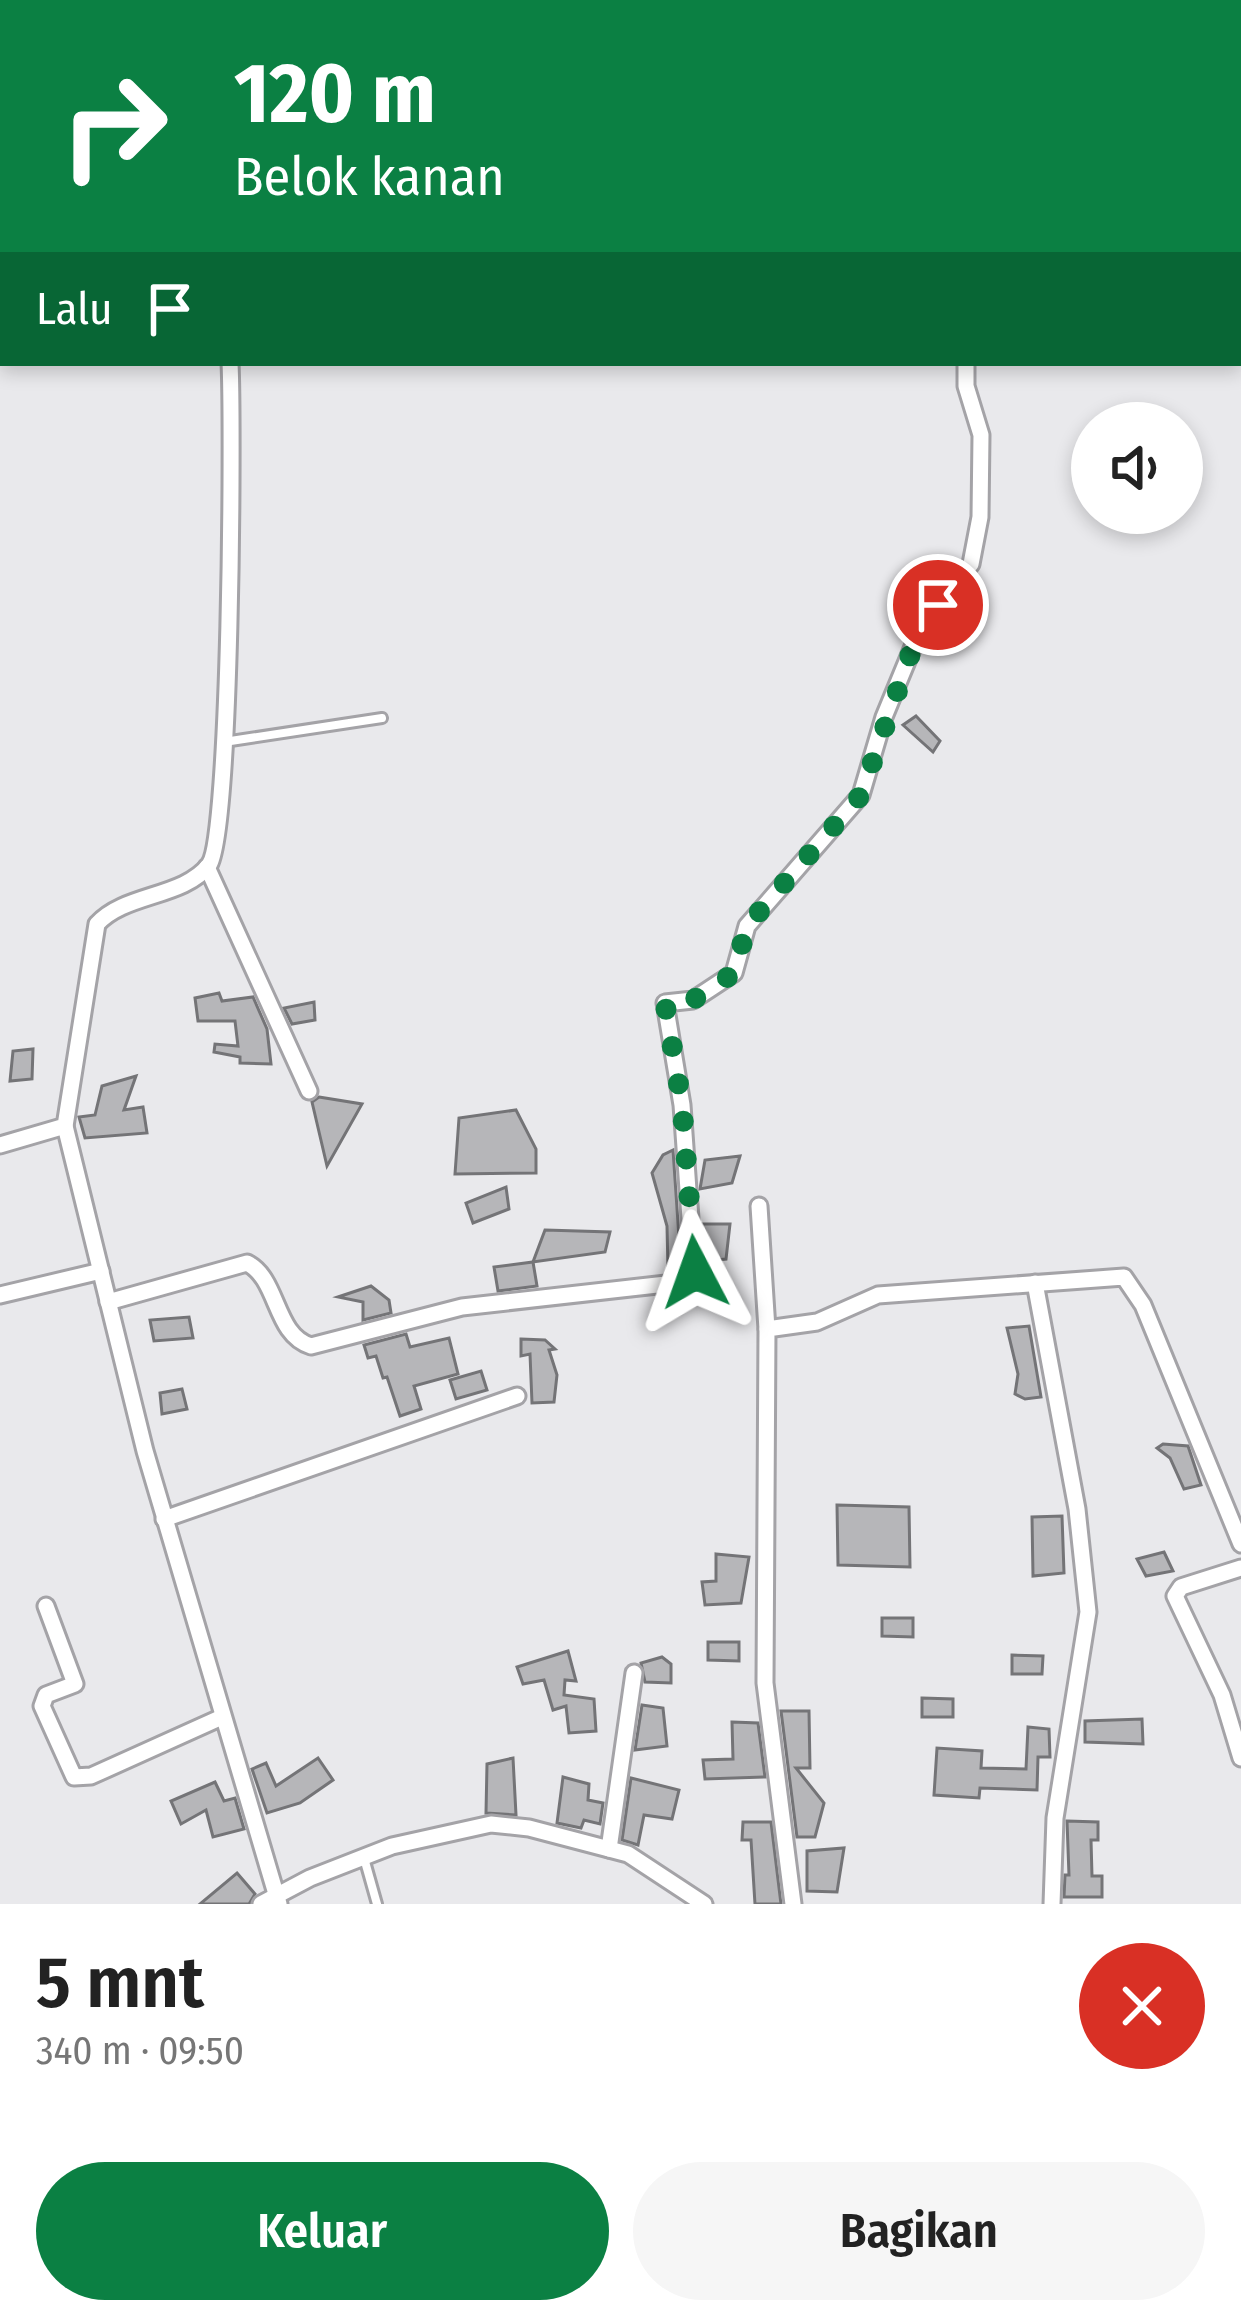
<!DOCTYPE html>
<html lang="id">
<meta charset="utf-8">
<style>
body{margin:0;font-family:"Fira Sans Condensed",sans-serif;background:#f6f6f6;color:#222;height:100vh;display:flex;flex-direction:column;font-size:45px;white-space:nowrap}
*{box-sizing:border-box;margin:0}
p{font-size:39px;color:#767676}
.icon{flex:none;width:66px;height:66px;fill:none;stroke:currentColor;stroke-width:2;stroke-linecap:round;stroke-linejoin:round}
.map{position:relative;height:1904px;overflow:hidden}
.sheet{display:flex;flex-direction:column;background:#fff;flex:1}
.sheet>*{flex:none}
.guide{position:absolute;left:0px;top:0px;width:1242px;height:366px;box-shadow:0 6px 18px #0003;background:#0b8043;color:#fff;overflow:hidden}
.tools{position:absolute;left:1071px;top:402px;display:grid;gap:24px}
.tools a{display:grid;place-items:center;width:132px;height:132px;border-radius:50%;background:#fff;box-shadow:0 6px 18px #0003;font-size:60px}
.pin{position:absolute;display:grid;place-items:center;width:102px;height:102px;color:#fff;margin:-51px;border:6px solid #fff;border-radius:50%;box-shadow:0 3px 12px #0007}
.me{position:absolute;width:132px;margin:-66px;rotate:356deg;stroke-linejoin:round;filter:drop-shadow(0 0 9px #0008)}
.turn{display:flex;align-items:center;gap:42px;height:252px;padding:0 36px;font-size:54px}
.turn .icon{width:156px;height:156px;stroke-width:2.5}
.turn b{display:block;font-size:84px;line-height:102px}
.then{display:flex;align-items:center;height:114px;padding:0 36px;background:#0003;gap:24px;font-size:45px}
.round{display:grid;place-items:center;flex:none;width:126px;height:126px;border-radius:63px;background:#f6f6f6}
.summary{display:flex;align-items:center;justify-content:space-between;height:204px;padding:0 36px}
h1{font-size:72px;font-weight:600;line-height:90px}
.button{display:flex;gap:24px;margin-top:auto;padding:24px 36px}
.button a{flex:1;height:138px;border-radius:72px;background:#0b8043;color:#fff;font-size:48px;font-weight:600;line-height:138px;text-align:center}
.button a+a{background:#f6f6f6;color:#222}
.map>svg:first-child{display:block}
.building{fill:#b6b6b9;stroke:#747477;stroke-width:3}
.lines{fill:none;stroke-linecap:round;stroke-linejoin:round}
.lane-casing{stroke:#a4a3a7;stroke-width:14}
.street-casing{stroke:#a4a3a7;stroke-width:21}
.lane{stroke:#fff;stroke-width:8}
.street{stroke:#fff;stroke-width:15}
.route{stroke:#0b8043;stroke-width:21;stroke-dasharray:0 37.8}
</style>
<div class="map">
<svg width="1241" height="1904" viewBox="0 0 1241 1904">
<rect width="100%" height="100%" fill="#e9e9ec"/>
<g class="building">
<polygon points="916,716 940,741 933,752 903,725"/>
<polygon points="219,993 222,1001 253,997 267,1029 271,1064 240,1063 240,1057 214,1052 215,1044 238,1046 235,1021 198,1021 195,998"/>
<polygon points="314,1002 315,1020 292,1024 284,1008"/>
<polygon points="33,1049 32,1079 10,1081 13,1051"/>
<polygon points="136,1076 124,1110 143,1107 147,1133 85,1138 79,1117 95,1115 102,1086"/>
<polygon points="319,1097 362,1104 327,1166 312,1102"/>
<polygon points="516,1110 536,1149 536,1173 455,1174 459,1118"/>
<polygon points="673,1150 681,1267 668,1269 667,1226 652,1173 663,1155"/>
<polygon points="740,1156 732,1183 700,1189 705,1160"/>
<polygon points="506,1187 509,1209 473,1223 466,1203"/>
<polygon points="702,1224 730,1224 726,1259 705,1261"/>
<polygon points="545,1230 610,1232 605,1252 533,1262"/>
<polygon points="533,1262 537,1286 498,1291 494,1267"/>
<polygon points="371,1286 389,1300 391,1313 363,1320 363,1302 338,1297"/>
<polygon points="189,1317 193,1338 154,1341 150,1320"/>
<polygon points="1029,1326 1041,1397 1025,1399 1015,1394 1018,1374 1007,1328"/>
<polygon points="406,1334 410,1347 449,1338 458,1374 414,1386 421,1409 400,1416 387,1377 383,1378 376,1356 368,1358 364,1345"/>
<polygon points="521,1339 545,1340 555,1349 549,1350 557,1375 554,1402 532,1403 530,1354 521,1356"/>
<polygon points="481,1371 487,1390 456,1399 450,1380"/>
<polygon points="182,1389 187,1409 162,1414 160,1393"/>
<polygon points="1163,1444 1188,1446 1201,1485 1184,1489 1170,1458 1157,1448"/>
<polygon points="837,1505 909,1507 910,1567 838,1565"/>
<polygon points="1062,1516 1064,1573 1033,1576 1032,1517"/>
<polygon points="1164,1552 1173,1571 1146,1576 1137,1559"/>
<polygon points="716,1554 749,1557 741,1603 705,1605 702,1582 716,1581"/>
<polygon points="882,1618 913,1618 913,1637 882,1636"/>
<polygon points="708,1642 739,1642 739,1661 708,1660"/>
<polygon points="568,1651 576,1681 565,1680 564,1695 594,1699 596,1731 569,1733 566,1706 553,1710 544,1680 523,1684 517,1667"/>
<polygon points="1012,1655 1043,1656 1042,1674 1012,1674"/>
<polygon points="662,1657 671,1664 671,1683 645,1682 641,1663"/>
<polygon points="922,1698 953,1699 953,1717 922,1717"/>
<polygon points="642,1705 663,1708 667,1746 635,1750"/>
<polygon points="781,1711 809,1711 810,1768 796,1768 824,1803 815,1837 797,1837"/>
<polygon points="1142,1719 1143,1744 1085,1742 1085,1721"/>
<polygon points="732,1722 758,1723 765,1777 705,1779 703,1760 733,1759"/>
<polygon points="1028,1727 1049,1729 1050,1757 1038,1757 1037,1790 980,1788 979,1798 934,1795 937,1748 982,1751 981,1768 1026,1769"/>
<polygon points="318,1758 333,1780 300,1803 267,1813 252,1769 266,1763 276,1786"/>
<polygon points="513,1758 516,1815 486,1813 487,1764"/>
<polygon points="563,1777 589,1784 588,1800 603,1803 600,1824 584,1820 581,1828 557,1823"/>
<polygon points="631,1778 679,1790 672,1819 644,1815 638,1845 622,1840"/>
<polygon points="215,1782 224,1801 235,1798 244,1829 213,1837 206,1810 181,1824 171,1801"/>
<polygon points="1067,1821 1098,1822 1098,1840 1091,1840 1092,1876 1102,1876 1102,1897 1064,1897 1065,1875 1069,1875"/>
<polygon points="743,1822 771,1822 781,1904 755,1904 751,1840 742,1840"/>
<polygon points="844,1848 837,1892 807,1891 807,1851"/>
<polygon points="237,1873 255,1894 249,1904 200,1904"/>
</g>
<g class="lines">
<g class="lane-casing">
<g id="lane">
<polyline points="224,742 382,718"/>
<polyline points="364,1858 377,1904"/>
</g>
</g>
<g class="street-casing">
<g id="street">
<polyline points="250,3 250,0"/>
<polyline points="952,3 953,0"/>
<polyline points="207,867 309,1091"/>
<polyline points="65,1126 145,1451 279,1904"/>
<path d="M0,1145L65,1126L97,924C125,893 183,898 209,865C231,836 233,425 230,363"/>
<polyline points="759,1206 767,1329"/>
<polyline points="1035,1283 1077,1509 1088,1612 1055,1818 1052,1904"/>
<polyline points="0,1295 101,1271"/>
<path d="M108,1302L247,1263C279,1279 274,1335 311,1346L462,1307L675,1283L694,1275L682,1105L665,1003L693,1000L734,973L747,926L861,795L884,717L922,625L971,564L980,517L981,435L966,386V363"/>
<polyline points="164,1519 517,1396"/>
<polyline points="1241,1568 1181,1587 1175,1596 1222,1695 1241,1758"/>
<polyline points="46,1606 75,1684 46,1695 42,1706 74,1777 91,1776 222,1717"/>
<polyline points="609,1849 634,1673"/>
<polyline points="261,1904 310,1878 392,1846 491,1824 529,1828 628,1854 704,1904"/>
<polyline points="793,1904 765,1683 767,1329 817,1322 878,1295 1124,1277 1143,1305 1241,1544"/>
</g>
</g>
<use href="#lane" class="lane"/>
<use href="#street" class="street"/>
</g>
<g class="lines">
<polyline class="route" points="695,1272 682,1105 665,1003 693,1000 734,973 747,926 861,795 914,644 938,605"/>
</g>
</svg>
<div class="tools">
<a><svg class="icon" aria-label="sound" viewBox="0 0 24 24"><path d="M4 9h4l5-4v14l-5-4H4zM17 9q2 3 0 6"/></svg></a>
</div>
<div class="pin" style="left:938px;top:605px;background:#d93025"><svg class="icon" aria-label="arrive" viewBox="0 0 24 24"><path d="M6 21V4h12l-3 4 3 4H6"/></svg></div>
<svg class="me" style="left:695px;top:1272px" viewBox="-20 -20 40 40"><path d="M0-17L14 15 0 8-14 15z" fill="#0b8043" stroke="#fff" stroke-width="4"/></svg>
<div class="guide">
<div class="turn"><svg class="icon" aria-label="right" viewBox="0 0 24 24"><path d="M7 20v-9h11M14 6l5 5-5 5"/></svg><div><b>120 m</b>Belok kanan</div></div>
<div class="then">Lalu<svg class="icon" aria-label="arrive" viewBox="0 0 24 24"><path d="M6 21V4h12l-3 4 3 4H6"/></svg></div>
</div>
</div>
<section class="sheet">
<div class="summary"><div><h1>5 mnt</h1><p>340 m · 09:50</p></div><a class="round" style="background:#d93025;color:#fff"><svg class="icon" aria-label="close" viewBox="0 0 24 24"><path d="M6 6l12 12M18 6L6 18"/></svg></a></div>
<div class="button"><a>Keluar</a><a>Bagikan</a></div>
</section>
